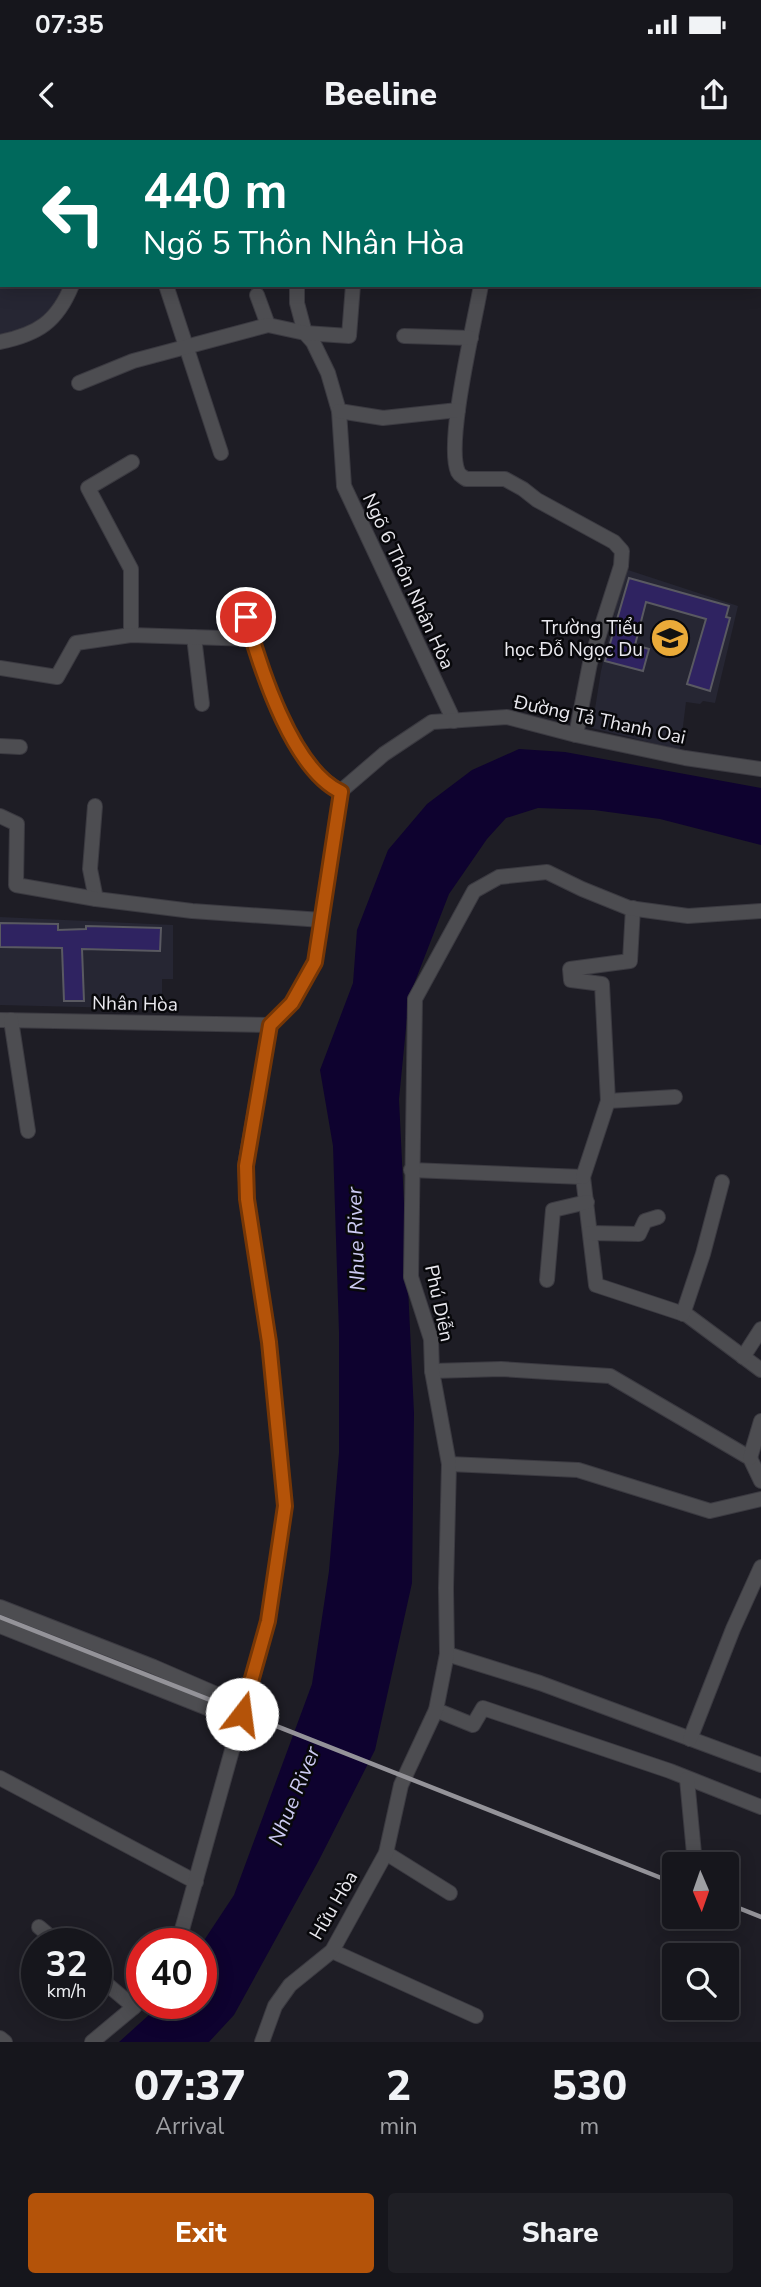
<!DOCTYPE html>
<meta charset="utf-8">
<style>
body{margin:0;font-family:"Nunito Sans",sans-serif;background:#1f1f25;color:#f1f3f6;height:100vh;display:flex;flex-direction:column;font-size:26px;white-space:nowrap}
*{box-sizing:border-box;margin:0}
p{font-size:23px;color:#9e9fa3}
.icon{flex:none;width:38px;height:38px;fill:none;stroke:currentColor;stroke-width:2;stroke-linecap:round;stroke-linejoin:round}
.map{position:relative;height:1902px;overflow:hidden}
.panel{display:flex;flex-direction:column;background:#16161c;flex:1}
.panel>*{flex:none}
.guide{position:absolute;left:0px;top:0px;width:761px;height:147px;box-shadow:0 4px 18px #0003,0 0 0 2px #35353b;background:#00695c;color:#fff;overflow:hidden}
.needle{width:46px;rotate:178deg}
.fabs{position:absolute;left:662px;top:1712px;display:grid;gap:14px}
.fabs a{display:grid;place-items:center;width:77px;height:77px;border-radius:7px;background:#16161c;box-shadow:0 4px 18px #0003,0 0 0 2px #35353b;font-size:35px}
.speed{position:absolute;left:21px;top:1788px;display:flex;gap:14px;font-size:35px;font-weight:700;text-align:center}
.speed>*{display:grid;place-content:center;width:91px;height:91px;border-radius:50%;background:#16161c;box-shadow:0 4px 18px #0003,0 0 0 2px #35353b;line-height:1}
.speed small{font-size:18px;font-weight:400}
.speed .limit{border:10px solid #d22;background:#fff;color:#111}
.pin{position:absolute;display:grid;place-items:center;width:60px;height:60px;color:#fff;margin:-30px;border:4px solid #fff;border-radius:50%;box-shadow:0 2px 7px #0007}
.me{position:absolute;width:77px;margin:-38px;rotate:15deg;stroke-linejoin:round;filter:drop-shadow(0 0 5px #0008)}
.turn{display:flex;align-items:center;gap:24px;height:147px;padding:0 28px;font-size:32px}
.turn .icon{width:91px;height:91px;stroke-width:2.5}
.turn b{display:block;font-size:49px;line-height:60px}
.eta{display:flex;justify-content:space-evenly;align-items:center;height:119px;text-align:center}
.eta b{font-size:42px;font-weight:800;line-height:49px}
.action{display:flex;gap:14px;margin-top:auto;padding:14px 28px}
.action a{flex:1;height:80px;border-radius:7px;background:#b45309;color:#fff;font-size:28px;font-weight:800;line-height:80px;text-align:center}
.action a+a{background:#1f1f25;color:#f1f3f6}
.status{display:flex;justify-content:space-between;align-items:center;height:49px;padding:0 35px;background:#16161c;direction:ltr}
.status svg{height:19px;fill:currentColor}
header{display:flex;justify-content:space-between;align-items:center;height:91px;padding:0 28px;background:#16161c;font-size:32px;font-weight:800}
.map>svg:first-child{display:block}
.built{fill:#262633}
.water{fill:#0e022f}
.building{fill:#2f2361;stroke:#595961;stroke-width:2}
.lines{fill:none;stroke-linecap:round;stroke-linejoin:round}
.minor-casing{stroke:#3b3a41;stroke-width:16}
.minor{stroke:#4d4d51;stroke-width:14}
.rail{stroke:#949399;stroke-width:4.5}
.route-casing{stroke:#753606;stroke-width:18}
.route{stroke:#b45309;stroke-width:12}
.labels{text-anchor:middle;stroke-width:5;stroke-linejoin:round;paint-order:stroke}
.street-label{font-size:19px;fill:#eae9ef;stroke:#08080b}
.poi-label{font-size:19px;fill:#eae9ef;stroke:#08080b;text-anchor:end}
.water-label{font-size:21px;font-style:italic;fill:#cccaf2;stroke:#08080b}
</style>
<div class="status"><b>07:35</b><svg viewBox="0 0 49 12"><path d="M0 12V9h3v3zM5 12V6h3v6zM10 12V3h3v9zM15 12V0h3v12zM26 1h20v11H26zM47 4h2v5h-2z"/></svg></div>
<header><svg class="icon" aria-label="back" viewBox="0 0 24 24"><path d="M15 5l-7 7 7 7"/></svg>Beeline<svg class="icon" aria-label="share" viewBox="0 0 24 24"><path d="M12 15V3M7 8l5-5 5 5M5 13v7h14v-7"/></svg></header>
<div class="map">
<svg width="761" height="1902" viewBox="0 0 761 1902">
<rect width="100%" height="100%" fill="#1e1d25"/>
<g class="built">
<polygon points="0,42 2,42 2,145 67,145 45,179 19,193 0,197"/>
<polygon points="625,429 738,466 715,563 703,561 700,564 686,562 680,610 592,588 601,531"/>
<polygon points="0,777 173,785 173,839 162,839 162,869 0,865"/>
</g>
<polygon class="water" points="519,609 565,612 761,648 761,705 660,679 594,670 538,668 506,678 487,699 449,754 409,857 399,959 414,1273 412,1443 375,1610 318,1722 234,1875 209,1902 119,1902 161,1864 201,1864 201,1805 234,1755 312,1544 329,1431 339,1313 339,1192 333,1006 320,930 353,843 357,790 388,710 427,664 472,630"/>
<g class="building">
<polygon points="629,438 729,466 726,477 730,478 710,551 687,544 706,479 646,462 635,505 649,509 643,531 605,521"/>
<polygon points="0,783 58,784 58,790 86,789 86,786 161,788 160,811 82,809 84,861 64,861 62,808 0,807"/>
</g>
<g class="lines">
<g class="minor-casing">
<g id="minor">
<polyline points="82,0 82,2"/>
<polyline points="464,0 473,2"/>
<polyline points="289,2 296,0"/>
<polyline points="512,2 513,0"/>
<polyline points="166,145 221,313"/>
<polyline points="297,145 297,163 305,193 313,202 328,233 339,271 344,346 454,581"/>
<path d="M481,145C475,181 445,303 458,332C460,336 462,336 466,339H505L523,349L537,360L614,402L622,411L621,426L590,523L576,595"/>
<polyline points="257,155 268,185"/>
<polyline points="404,196 471,198"/>
<path d="M0,202C38,194 57,182 72,145"/>
<polyline points="79,243 133,221 268,185 305,193 349,196 353,145"/>
<polyline points="339,271 383,278 458,270"/>
<path d="M239,455C255,509 287,626 341,651"/>
<polyline points="131,495 131,429 88,348 132,322"/>
<polyline points="194,497 202,564"/>
<polyline points="0,528 57,537 76,503 131,495 252,499"/>
<polyline points="0,606 20,607"/>
<polyline points="95,666 90,729 96,759"/>
<polyline points="0,676 17,684 16,745 96,759 192,771 322,780"/>
<polyline points="0,880 270,885"/>
<polyline points="11,880 28,991"/>
<polyline points="608,961 675,957"/>
<polyline points="411,1030 583,1037 596,1145 687,1175 761,1230"/>
<polyline points="583,1037 608,961 602,844 571,840 570,829 630,821 633,768"/>
<polyline points="590,1093 639,1094 645,1081 658,1077"/>
<polyline points="547,1140 553,1070 587,1062"/>
<polyline points="683,1174 703,1114 722,1042"/>
<polyline points="743,1217 761,1189"/>
<polyline points="432,1231 501,1229 610,1236 750,1318 761,1341"/>
<polyline points="750,1318 761,1281"/>
<polyline points="449,1324 578,1330 710,1371 761,1359"/>
<polyline points="0,1467 154,1527 244,1566"/>
<polyline points="0,1486 240,1581"/>
<polyline points="447,1514 540,1543 761,1625"/>
<polyline points="436,1570 473,1585 483,1568 670,1631 761,1667"/>
<polyline points="690,1599 733,1489 761,1427"/>
<polyline points="0,1638 196,1742"/>
<polyline points="687,1639 695,1724"/>
<polyline points="386,1713 450,1753"/>
<polyline points="39,1787 59,1804"/>
<polyline points="178,1804 268,1481 285,1366 269,1202 247,1059 245,1026 270,885 292,863 315,822 341,651 384,614 432,582 507,577 576,595 685,618 761,629"/>
<polyline points="332,1811 476,1876"/>
<polyline points="96,1835 134,1867"/>
<polyline points="0,1898 5,1902"/>
<polyline points="92,1902 134,1867 142,1858"/>
<polyline points="262,1902 275,1866 290,1845 332,1811 386,1713 401,1645 436,1570 447,1514 446,1448 449,1324 432,1231 431,1199 411,1137 415,859 474,751 499,737 547,732 582,749 629,768 688,776 761,771"/>
</g>
</g>
<use href="#minor" class="minor"/>
<g class="rail">
<polyline points="0,1477 674,1743"/>
<polyline points="726,1763 761,1777"/>
</g>
</g>
<g class="lines">
<g class="route-casing">
<path id="route" d="M242,1574L268,1481L285,1366L269,1202L247,1059L246,1026L270,885L292,863L315,822L341,652C292,629 260,527 246,477"/>
</g>
<use href="#route" class="route"/>
</g>
<defs>
<g id="school-disc" transform="scale(2.0125)"><circle r="9.5" fill="#eaaa39" stroke="#08080b"/><path d="M0-5L7-2L0 1L-7-2ZM-4 1L0 2.5L4 1V4Q0 6-4 4Z" fill="#111"/></g>
</defs>
<g fill-rule="evenodd">
<use href="#school-disc" x="670" y="498"/>
</g>
<g class="labels">
<g class="street-label">
<text transform="translate(409 441) rotate(65)" y="7">Ngõ 6 Thôn Nhân Hòa</text>
<text transform="translate(600 579) rotate(12)" y="7">Đường Tả Thanh Oai</text>
<text transform="translate(135 863) rotate(1)" y="7">Nhân Hòa</text>
<text transform="translate(440 1163) rotate(78)" y="7">Phú Diễn</text>
<text transform="translate(333 1765) rotate(-60)" y="7">Hữu Hòa</text>
</g>
<g class="poi-label">
<text x="643" y="494">Trường Tiểu<tspan x="643" dy="22">học Đỗ Ngọc Du</tspan></text>
</g>
<g class="water-label">
<text transform="translate(356 1099) rotate(-92)" y="7">Nhue River</text>
<text transform="translate(294 1656) rotate(-68)" y="7">Nhue River</text>
</g>
</g>
</svg>
<div class="fabs">
<a><svg class="needle" viewBox="-14 -14 28 28"><path d="M0-13l5 13h-10z" fill="#e53935"/><path d="M0 13l5-13h-10z" fill="#9e9fa3"/></svg></a>
<a><svg class="icon" aria-label="search" viewBox="0 0 24 24"><circle cx="10" cy="10" r="6"/><path d="M15 15l6 6"/></svg></a>
</div>
<div class="speed"><div>32<small>km/h</small></div><div class="limit">40</div></div>
<div class="pin" style="left:246px;top:477px;background:#d93025"><svg class="icon" aria-label="arrive" viewBox="0 0 24 24"><path d="M6 21V4h12l-3 4 3 4H6"/></svg></div>
<svg class="me" style="left:242px;top:1574px" viewBox="-20 -20 40 40"><circle r="19" fill="#fff"/><path d="M0-13L10 11 0 6-10 11z" fill="#b45309"/></svg>
<div class="guide">
<div class="turn"><svg class="icon" aria-label="left" viewBox="0 0 24 24"><path d="M17 20v-9H6M10 6l-5 5 5 5"/></svg><div><b>440 m</b>Ngõ 5 Thôn Nhân Hòa</div></div>
</div>
</div>
<section class="panel">
<div class="eta">
<div><b>07:37</b><p>Arrival</p></div>
<div><b>2</b><p>min</p></div>
<div><b>530</b><p>m</p></div>
</div>
<div class="action"><a>Exit</a><a>Share</a></div>
</section>
